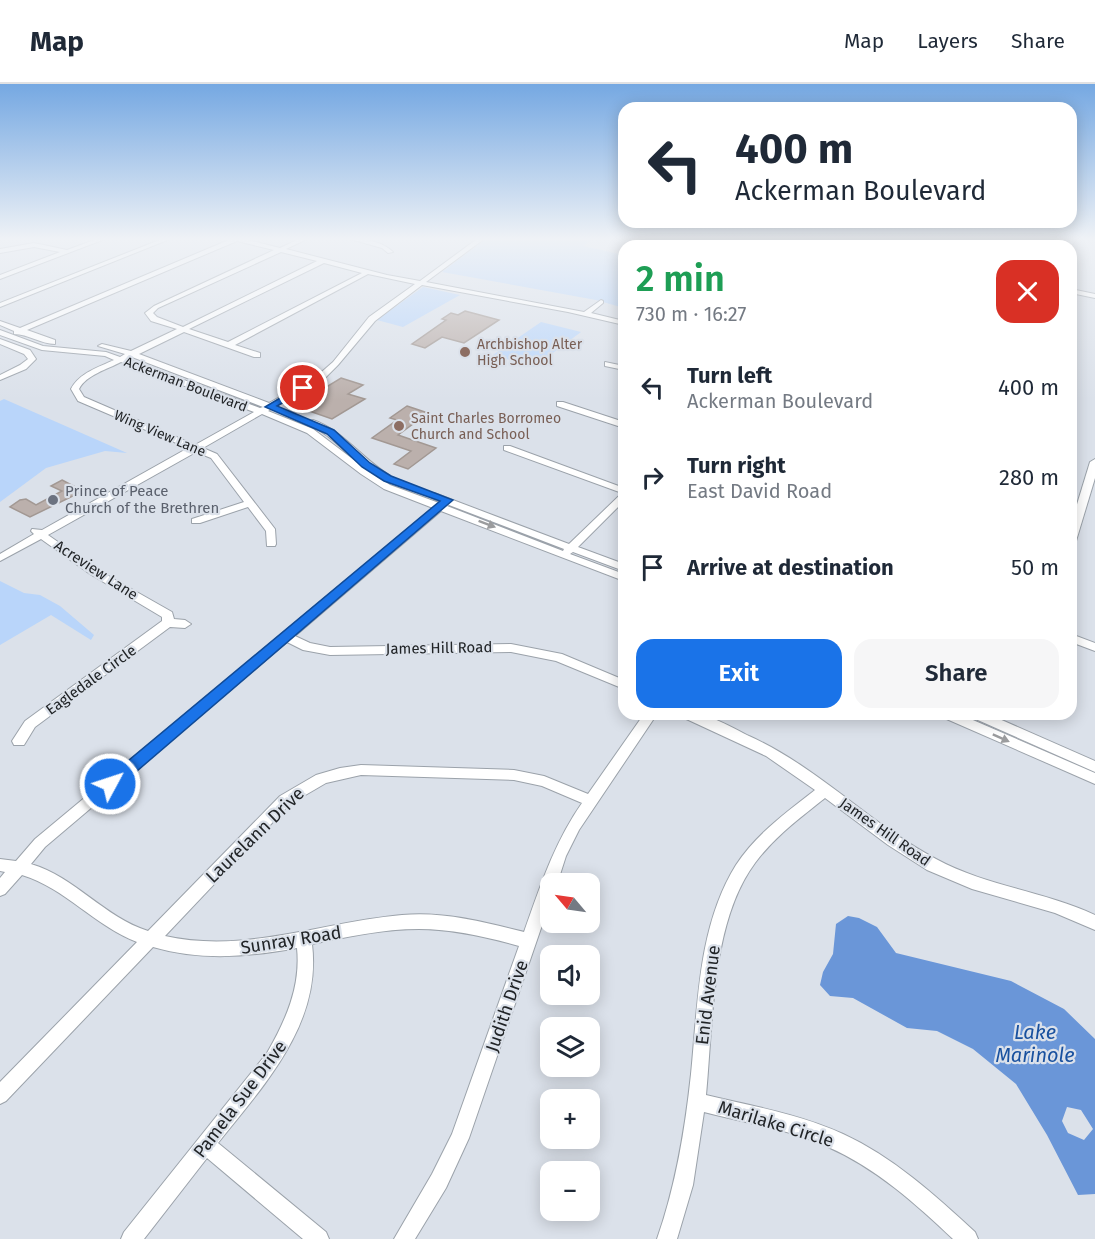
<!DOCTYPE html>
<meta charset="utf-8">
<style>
body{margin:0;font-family:"Fira Sans",sans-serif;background:#f6f6f7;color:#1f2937;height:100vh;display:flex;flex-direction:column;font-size:22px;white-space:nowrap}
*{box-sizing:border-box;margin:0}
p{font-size:20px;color:#747a83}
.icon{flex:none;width:33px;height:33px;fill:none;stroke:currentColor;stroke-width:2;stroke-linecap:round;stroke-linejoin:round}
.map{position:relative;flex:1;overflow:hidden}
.panel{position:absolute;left:618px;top:156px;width:459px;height:480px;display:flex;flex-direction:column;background:#fff;border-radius:18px;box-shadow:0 3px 15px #0003}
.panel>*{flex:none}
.guide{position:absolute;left:618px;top:18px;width:459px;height:126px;border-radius:18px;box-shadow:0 3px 15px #0003;background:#fff;color:#1f2937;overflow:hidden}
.needle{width:39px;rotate:299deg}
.buttons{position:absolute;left:540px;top:789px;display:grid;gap:12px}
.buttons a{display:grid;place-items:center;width:60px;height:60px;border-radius:12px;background:#fff;box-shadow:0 3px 15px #0003;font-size:30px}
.pin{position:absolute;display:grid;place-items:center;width:51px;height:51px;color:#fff;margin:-26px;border:3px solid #fff;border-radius:50%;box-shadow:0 2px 6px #0007}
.me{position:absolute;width:66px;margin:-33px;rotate:50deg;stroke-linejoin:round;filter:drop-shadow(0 0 4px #0008)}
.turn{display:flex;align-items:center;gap:21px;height:126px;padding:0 18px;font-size:27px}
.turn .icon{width:78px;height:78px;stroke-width:2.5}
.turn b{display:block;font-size:42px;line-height:51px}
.round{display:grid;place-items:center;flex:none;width:63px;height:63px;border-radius:18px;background:#f6f6f7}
.summary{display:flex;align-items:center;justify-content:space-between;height:102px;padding:0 18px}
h1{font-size:36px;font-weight:600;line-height:45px;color:#1e9e55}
.primary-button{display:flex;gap:12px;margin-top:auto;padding:12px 18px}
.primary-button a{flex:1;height:69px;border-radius:18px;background:#1a73e8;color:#fff;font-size:24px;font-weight:600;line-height:69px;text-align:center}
.primary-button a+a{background:#f6f6f7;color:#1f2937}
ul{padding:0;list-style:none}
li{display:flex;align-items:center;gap:18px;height:90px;padding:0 18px}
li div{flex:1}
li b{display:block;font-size:22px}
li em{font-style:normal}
header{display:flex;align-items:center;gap:36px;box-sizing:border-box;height:84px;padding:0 30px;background:#fff;border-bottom:2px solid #e0e1e3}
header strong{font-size:28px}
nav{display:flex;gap:33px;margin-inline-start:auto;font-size:21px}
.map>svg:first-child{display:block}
.green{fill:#b9d5fa}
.water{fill:#6a96d8;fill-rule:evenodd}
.building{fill:#bbb0ac;stroke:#a29893;stroke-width:1.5}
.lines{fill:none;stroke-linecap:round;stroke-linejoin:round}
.minor-casing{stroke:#9ba2aa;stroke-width:2}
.minor{fill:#fff;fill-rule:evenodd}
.oneway{fill:#9b9c9e}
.route{fill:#1a73e8;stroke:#114b97;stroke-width:1.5}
.education-dot{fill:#8d6e63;stroke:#dbe1ea;stroke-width:2}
.worship-dot{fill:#6b7280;stroke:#dbe1ea;stroke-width:2}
.labels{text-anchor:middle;stroke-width:4.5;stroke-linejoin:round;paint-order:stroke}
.far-education-label{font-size:14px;fill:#785e54;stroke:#dbe1ea;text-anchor:start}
.far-street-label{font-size:14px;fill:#212427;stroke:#dbe1ea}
.worship-label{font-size:15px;fill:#5b616d;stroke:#dbe1ea;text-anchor:start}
.street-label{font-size:15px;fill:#212427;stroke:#dbe1ea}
.near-street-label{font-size:18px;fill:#212427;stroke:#dbe1ea}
.near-water-label{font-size:20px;font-style:italic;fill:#19519f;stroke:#dbe1ea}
</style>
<header>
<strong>Map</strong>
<nav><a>Map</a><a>Layers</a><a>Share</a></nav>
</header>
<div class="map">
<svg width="1095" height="1155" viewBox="0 0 1095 1155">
<rect width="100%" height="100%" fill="#dbe1ea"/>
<g class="green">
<polygon points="486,155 592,155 583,162 624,171 624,224 596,216 442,188"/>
<polygon points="423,203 460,211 403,243 377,236"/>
<polygon points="541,238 581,248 534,283 493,271"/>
<polygon points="4,315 127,369 105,367 46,384 0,418 0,317"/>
<polygon points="0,497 24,509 40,511 60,522 94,551 91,556 51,531 0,561"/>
</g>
<path class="water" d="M848,832L859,834L877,843L896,869L1011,897L1064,925L1095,955V1110L1078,1111L1047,1051L1016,1000L973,965L937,947L907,944L853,914L830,912L820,901L823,888L833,870L836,840ZM1067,1023L1081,1026L1093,1045L1084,1056L1068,1049L1062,1037Z"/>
<g class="building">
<polygon points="465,227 499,236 464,259 442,253 425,264 412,260 446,236 442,235 451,229 458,231"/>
<polygon points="341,294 363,301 348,310 365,315 332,335 295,322"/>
<polygon points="407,322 428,329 398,351 436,364 408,385 394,380 411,367 372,354 397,336 390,334"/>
<polygon points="62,396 83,407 30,433 10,423 20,416 26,415 36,421 62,407 51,402"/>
</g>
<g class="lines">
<g class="minor-casing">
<g id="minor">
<polygon points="97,155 105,155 0,195 0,191 60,168 34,163 0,169 0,165 34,159 67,166"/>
<polygon points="162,155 170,155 0,223 0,219"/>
<path d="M231,155H244L280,164L299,155H307L286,165L387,191L420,197L477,155H484L426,198L584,228L601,216L603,217V219L591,229L624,237V241L568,228L422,201L375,237L338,281L323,296L268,327L313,345L367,386L390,401L439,419L440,418L429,412L434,409L437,410L569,460L622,409L504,366V362H510L624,404V417L578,463L624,480V487L573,468L570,470L624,490V497L441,427L295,552L310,559L330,563L511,560L562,570L624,596V605L556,577L511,568L330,571L303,566L287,558L45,763L31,780C75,793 104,833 148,847L280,712L316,691L340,684L361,681L514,686L544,692L588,710L644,630H657L579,746L566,772L557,800H550V818L469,1054L446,1104L415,1155H394L432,1090L452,1050L519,862C487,853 453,845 419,845C383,845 347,853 312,860C322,940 264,1001 218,1059L326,1148L329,1155H303L207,1074L144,1155H121L124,1148L267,969C286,936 301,902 297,864C248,873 201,877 153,863L6,1017L0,1020V998L137,858C95,842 65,804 22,791L5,810L0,812V794L5,788L0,787V775L16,777L35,755L433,424L384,405L361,390L307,349L262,330L203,364L217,370L275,445L276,460L275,462H267L266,447L248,423L200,439H192V435L244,418L211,374L196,368L48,451L98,486L172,528L174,535L185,536L191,540L185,544L170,543L35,643L24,661H14L12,657L25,637L162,537V533L90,490L41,455L0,477V470L34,450L31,447L32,445L42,446L188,364L78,317L71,305C79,289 99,283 114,276L105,272L42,266L0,251V246L43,262L106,268L120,273L125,270L98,262L102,260L131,267L177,245L151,237L145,229L154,222L274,166L237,157L27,246L55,256V260C41,260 28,250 14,250V247L0,241V237L20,244ZM281,168L317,177L183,243L157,233L153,229L158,224ZM324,179L362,189L228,258L189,245ZM368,190L415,200L369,233L333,278L317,292L269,319L139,270L184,248L254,273H260V269L235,261ZM132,273L263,323L260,324L127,275ZM121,278L254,328L195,361L84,313L79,305C86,291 108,285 121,278ZM449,421L564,465L563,467L447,422ZM361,691L514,696L542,702L582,719C554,759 540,803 524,848C484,838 443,827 402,831C322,838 245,870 165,852L290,720L326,699Z"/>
<path d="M350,155C364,154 383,158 393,168L388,169L382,164Z"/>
<polygon points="757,155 764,155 756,162 749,162"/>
<polygon points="815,155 826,155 857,162 844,162"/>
<polygon points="936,155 948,155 979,162 966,162"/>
<polygon points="1070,155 1076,155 1071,162 1065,162"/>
<polygon points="1071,205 1095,210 1095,214 1071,209"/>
<polygon points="0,255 30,266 36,275 26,285 0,296 0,291 20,281 28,275 24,270 0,260"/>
<polygon points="605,278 624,282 624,286 605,282"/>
<polygon points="557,318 563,318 624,338 624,344 557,322"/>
<path d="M313,336C345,347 366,380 396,395V399C376,401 346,366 330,354C324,349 317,345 310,341V337Z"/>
<polygon points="1095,375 1095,394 1076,457 1071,460 1071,440 1090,378"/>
<polygon points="1071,550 1095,559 1095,567 1071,558"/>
<path d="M681,630C686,630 693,629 699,630C714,633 735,645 749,652C818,683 870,740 936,775C985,802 1044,807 1095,831V846L1055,829L972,805L927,786L888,761L825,714C800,734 774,753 755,779C711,838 713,939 706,1011C752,1022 799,1030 843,1050C893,1073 935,1111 975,1148L978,1155H953C916,1120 876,1084 828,1063C789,1045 746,1039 704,1028L693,1101L677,1155H657C676,1101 685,1046 691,990C698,920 698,842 736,781C756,750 787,728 815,706L766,672L682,633Z"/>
<polygon points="941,630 959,630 1095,689 1095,700 942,633"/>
<polygon points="970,630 988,630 1095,677 1095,688 971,633"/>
</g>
</g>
<use href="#minor" class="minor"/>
</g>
<defs><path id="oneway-solid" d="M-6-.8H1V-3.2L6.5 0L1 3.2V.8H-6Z" transform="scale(1.5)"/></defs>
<g class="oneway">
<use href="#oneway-solid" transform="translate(487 440) rotate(21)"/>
<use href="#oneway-solid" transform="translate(1001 654) rotate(24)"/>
</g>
<linearGradient id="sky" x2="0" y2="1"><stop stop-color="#75a8e2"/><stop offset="0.49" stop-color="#eff2f6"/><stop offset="1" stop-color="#eff2f6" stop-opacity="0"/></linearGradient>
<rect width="1095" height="316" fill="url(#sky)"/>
<polygon class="route" points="300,302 308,304 277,322 334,346 370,379 391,392 453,416 116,705 105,705 102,700 105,696 440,417 384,397 362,383 327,350 265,323"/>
<g class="education-dot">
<circle cx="465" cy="268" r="6"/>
<circle cx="399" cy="342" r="6"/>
</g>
<circle class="worship-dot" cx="53" cy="416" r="6"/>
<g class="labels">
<g class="far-education-label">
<text x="477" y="265">Archbishop Alter<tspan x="477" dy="16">High School</tspan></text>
<text x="411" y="339">Saint Charles Borromeo<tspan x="411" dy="16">Church and School</tspan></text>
</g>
<g class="far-street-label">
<text transform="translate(186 300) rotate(21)" y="5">Ackerman Boulevard</text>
<text transform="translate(160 349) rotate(23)" y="5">Wing View Lane</text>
</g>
<g class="worship-label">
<text x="65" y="412">Prince of Peace<tspan x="65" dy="17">Church of the Brethren</tspan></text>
</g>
<g class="street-label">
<text transform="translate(96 486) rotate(33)" y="5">Acreview Lane</text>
<text transform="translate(439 564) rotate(-1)" y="5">James Hill Road</text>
<text transform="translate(91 596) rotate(-36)" y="5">Eagledale Circle</text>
<text transform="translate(885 748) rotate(35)" y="5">James Hill Road</text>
</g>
<g class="near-street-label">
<text transform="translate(255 751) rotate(-44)" y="6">Laurelann Drive</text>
<text transform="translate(291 856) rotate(-9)" y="6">Sunray Road</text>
<text transform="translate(708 911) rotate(-83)" y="6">Enid Avenue</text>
<text transform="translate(507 922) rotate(-71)" y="6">Judith Drive</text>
<text transform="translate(240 1015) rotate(-53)" y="6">Pamela Sue Drive</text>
<text transform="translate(776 1040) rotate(17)" y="6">Marilake Circle</text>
</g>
<g class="near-water-label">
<text x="1035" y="955">Lake<tspan x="1035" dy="23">Marinole</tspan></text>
</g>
</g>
</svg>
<div class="buttons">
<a><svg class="needle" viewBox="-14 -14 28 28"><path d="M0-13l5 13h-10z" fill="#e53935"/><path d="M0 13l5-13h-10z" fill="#747a83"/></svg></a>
<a><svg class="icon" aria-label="sound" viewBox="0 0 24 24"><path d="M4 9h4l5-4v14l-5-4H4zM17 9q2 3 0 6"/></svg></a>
<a><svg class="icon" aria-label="layers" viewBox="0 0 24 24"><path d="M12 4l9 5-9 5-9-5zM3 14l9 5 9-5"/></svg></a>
<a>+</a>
<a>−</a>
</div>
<div class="pin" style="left:303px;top:304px;background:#d93025"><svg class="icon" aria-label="arrive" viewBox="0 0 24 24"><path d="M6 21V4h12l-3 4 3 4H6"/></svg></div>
<svg class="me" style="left:110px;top:700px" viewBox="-20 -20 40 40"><circle r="17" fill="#1a73e8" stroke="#fff" stroke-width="3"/><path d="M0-11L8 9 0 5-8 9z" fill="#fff"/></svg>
<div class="guide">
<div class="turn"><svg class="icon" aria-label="left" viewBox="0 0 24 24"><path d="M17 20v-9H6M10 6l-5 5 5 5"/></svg><div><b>400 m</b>Ackerman Boulevard</div></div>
</div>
<section class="panel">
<div class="summary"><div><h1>2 min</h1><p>730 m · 16:27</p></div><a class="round" style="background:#d93025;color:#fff"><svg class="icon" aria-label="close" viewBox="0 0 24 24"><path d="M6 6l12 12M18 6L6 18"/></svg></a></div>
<ul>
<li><svg class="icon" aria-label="left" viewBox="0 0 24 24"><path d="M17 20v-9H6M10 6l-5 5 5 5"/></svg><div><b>Turn left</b><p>Ackerman Boulevard</p></div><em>400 m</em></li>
<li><svg class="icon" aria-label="right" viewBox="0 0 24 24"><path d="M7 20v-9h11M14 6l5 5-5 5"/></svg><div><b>Turn right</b><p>East David Road</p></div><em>280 m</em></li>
<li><svg class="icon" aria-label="arrive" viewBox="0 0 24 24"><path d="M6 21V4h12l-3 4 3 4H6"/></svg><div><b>Arrive at destination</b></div><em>50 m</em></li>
</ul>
<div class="primary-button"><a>Exit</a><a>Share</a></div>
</section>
</div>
